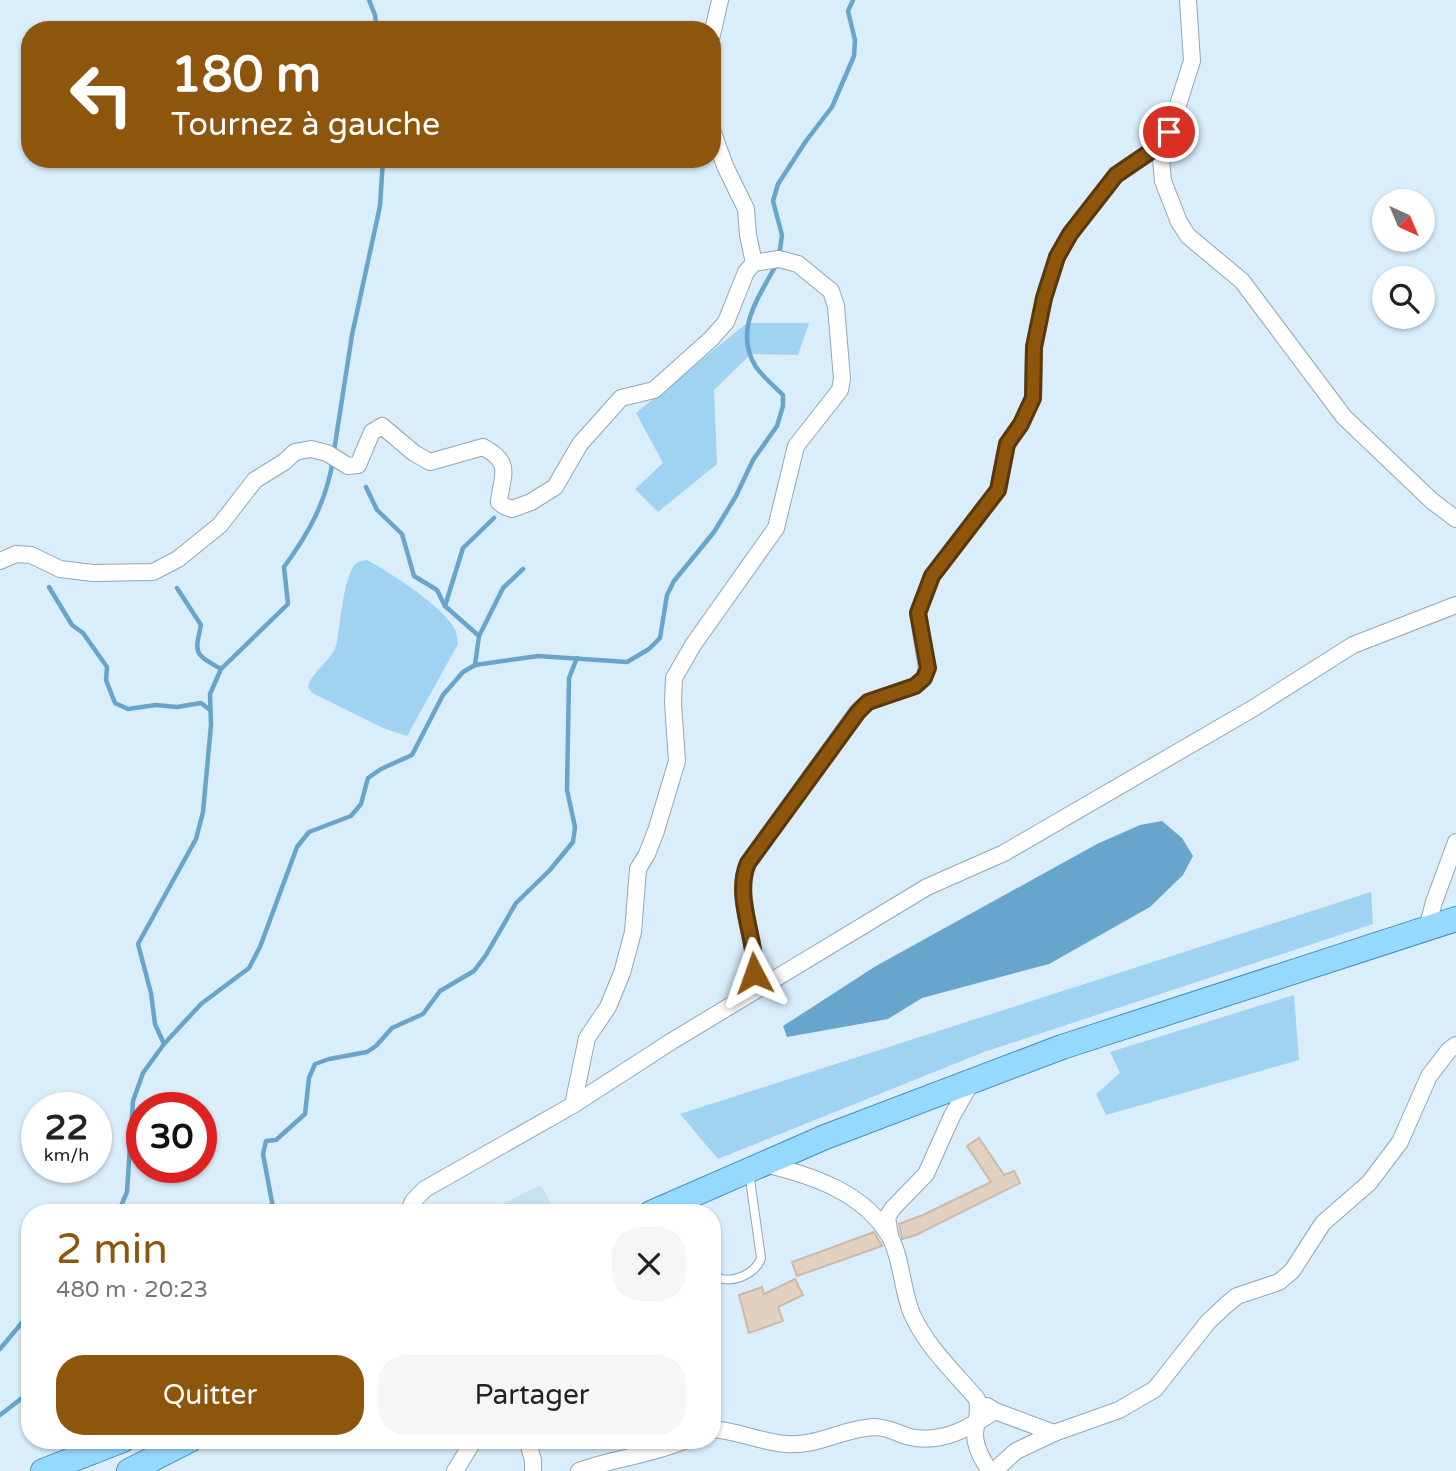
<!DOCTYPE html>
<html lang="fr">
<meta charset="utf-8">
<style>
body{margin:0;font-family:"Varela Round",sans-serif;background:#f6f6f6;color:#222;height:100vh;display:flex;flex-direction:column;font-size:26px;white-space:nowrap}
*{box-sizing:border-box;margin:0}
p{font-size:23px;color:#767676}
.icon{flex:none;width:38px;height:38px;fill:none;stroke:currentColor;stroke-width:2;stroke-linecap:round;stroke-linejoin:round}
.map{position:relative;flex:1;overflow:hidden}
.details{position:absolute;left:21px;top:1204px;width:700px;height:245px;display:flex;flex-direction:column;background:#fff;border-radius:28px;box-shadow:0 2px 5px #0004}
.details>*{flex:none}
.banner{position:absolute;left:21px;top:21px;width:700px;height:147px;border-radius:28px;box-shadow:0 2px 5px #0004;background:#8e550d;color:#fff;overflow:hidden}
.needle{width:46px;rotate:136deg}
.controls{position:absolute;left:1372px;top:189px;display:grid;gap:14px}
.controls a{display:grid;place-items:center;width:63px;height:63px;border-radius:50%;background:#fff;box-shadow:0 2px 5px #0004;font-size:35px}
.speed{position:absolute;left:21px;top:1092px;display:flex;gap:14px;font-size:35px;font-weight:700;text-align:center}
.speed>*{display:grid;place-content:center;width:91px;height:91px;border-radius:50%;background:#fff;box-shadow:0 2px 5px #0004;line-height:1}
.speed small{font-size:18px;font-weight:400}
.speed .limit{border:10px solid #d22;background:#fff;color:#111}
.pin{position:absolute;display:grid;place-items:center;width:60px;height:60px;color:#fff;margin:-30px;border:4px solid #fff;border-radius:50%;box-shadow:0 2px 7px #0007}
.me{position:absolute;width:77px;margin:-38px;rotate:356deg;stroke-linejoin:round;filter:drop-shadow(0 0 5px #0008)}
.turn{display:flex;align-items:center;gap:24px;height:147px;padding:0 35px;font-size:32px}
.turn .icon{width:91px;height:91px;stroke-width:2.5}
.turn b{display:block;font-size:49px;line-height:60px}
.round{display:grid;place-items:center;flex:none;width:74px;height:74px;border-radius:28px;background:#f6f6f6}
.summary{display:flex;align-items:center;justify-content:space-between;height:119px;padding:0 35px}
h1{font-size:42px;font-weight:600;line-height:52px;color:#8e550d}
.action{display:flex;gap:14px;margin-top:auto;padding:14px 35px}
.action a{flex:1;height:80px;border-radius:28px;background:#8e550d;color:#fff;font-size:28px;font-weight:600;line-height:80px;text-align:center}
.action a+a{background:#f6f6f6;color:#222}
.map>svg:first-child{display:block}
.built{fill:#c5e1f2}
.green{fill:#a0d2f2}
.water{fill:#67a5cc}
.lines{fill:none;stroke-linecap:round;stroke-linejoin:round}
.stream{stroke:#67a5cc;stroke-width:4.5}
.building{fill:#e2d1c1;stroke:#cabaaa;stroke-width:2}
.lane-casing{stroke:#93a6b3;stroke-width:10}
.street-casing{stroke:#93a6b3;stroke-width:18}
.primary-casing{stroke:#438fba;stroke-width:26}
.lane{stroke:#fff;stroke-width:8}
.street{stroke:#fff;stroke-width:16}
.primary{stroke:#95d9fe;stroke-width:24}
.route-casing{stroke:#5c3708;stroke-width:18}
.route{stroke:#8e550d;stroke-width:12}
</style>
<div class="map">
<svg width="1456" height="1471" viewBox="0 0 1456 1471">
<rect width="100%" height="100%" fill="#d9edfb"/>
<polygon class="built" points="541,1185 556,1213 484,1213"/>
<g class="green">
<polygon points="747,323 809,323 798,355 751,354 714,390 717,464 658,512 635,489 663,463 636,413"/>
<path d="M367,560C391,573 441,605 454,628C457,632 457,639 458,644L407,736L383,728L312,693L308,687C313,669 333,661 337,642C340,626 344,571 357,563C360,561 364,561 367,560Z"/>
<polygon points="1371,892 1373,924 984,1052 718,1159 680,1114"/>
<polygon points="1294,995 1299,1060 1106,1115 1096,1094 1120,1073 1110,1052"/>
</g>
<polygon class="water" points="1162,821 1182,838 1193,856 1183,875 1150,907 1049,964 922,998 888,1019 787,1037 783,1026 876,966 1097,844 1140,825"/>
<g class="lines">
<g class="stream">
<polyline points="369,0 375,15 377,30"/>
<polyline points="779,257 782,235 773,201 778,184 806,141 832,107 854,56 855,40 848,11 853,0"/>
<polyline points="334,451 352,335 380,206 383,159"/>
<polyline points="366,487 377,510 402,534 414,576 437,590 445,606 479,636 475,665"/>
<polyline points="49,587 72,625 83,633 107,667 106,680 115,703 128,709 156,705 177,707 201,703 210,710"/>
<path d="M177,588L201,625C194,655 195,654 221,669"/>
<polyline points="445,606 463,548 494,518"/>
<polyline points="479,636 503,588 523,569"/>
<path d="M164,1044L155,1024L151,993L138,944L196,839L203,812L211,725L210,694L221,669L288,604L284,567C309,533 326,502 333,460"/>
<path d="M118,1213L127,1192L133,1101L143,1073L164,1044L201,1004L249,968L260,947L297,847L309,832L351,816L361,804L368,778L381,769L412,755L443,695L463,672L475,665L538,656L627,662L649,649L660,638L667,595L674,581L714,532L736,496L753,460L777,426L783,406V395C774,386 763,377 756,367C733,330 759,297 776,265"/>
<polyline points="274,1213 263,1154 266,1141 276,1140 305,1114 309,1078 315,1064 329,1059 367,1052 376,1046 392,1028 423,1014 440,991 474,971 486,955 516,903 549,871 573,842 575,827 567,790 569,678 577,658"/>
<polyline points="0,1349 30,1313"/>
<polyline points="0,1415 30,1392"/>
</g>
</g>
<g class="building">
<polygon points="979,1138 1004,1175 1014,1171 1020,1183 916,1235 902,1239 899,1224 923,1215 991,1182 967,1146"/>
<polygon points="874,1232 882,1246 797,1276 792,1262"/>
<polygon points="795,1279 803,1295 778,1307 783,1321 749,1333 739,1295 762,1287 764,1294"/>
</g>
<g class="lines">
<g class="lane-casing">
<path id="lane" d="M712,1274C727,1287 756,1275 761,1258L749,1172"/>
</g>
<g class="street-casing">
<g id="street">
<polyline points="1188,0 1192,61 1161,158 1163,181 1179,222 1188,236 1242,281 1344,417 1432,501 1456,519"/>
<polyline points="712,35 720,0"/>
<polyline points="712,130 725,166 746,209 748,235 754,263"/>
<path d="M0,561L16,554L31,555L60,569L93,573L153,572L178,559L220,525L255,480L284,462L295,452L311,449L327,453L348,466L358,465L372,432L382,426L414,453L430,462L483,447C513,463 502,474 499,502L504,506L512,509L531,502L555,487L580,444L621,398L654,390L711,339L726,322L746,272L754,263L779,259L798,264L831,291L836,306L842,379L840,390L796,446L776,528L693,645L674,678L673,703L677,761L656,831L647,854L638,869L633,932L622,973L608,1007L587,1038L573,1105"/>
<polyline points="1427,928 1434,902 1456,842"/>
<path d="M738,999L754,973L755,962C751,932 736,890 748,863L858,711L868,702L915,686L924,678L927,669L918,613L932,576L998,490L1007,444L1021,424L1033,398L1034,347L1044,298L1057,257L1070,234L1116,175L1166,141"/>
<path d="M764,1164C811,1175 864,1192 890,1237C902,1259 902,1291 912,1314C926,1346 954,1372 977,1399C980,1411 976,1421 975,1434C975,1448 982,1460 990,1471"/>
<polyline points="408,1213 413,1201 425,1189 573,1105 672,1041 927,887 1004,853 1252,709 1353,645 1456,605"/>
<polyline points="890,1236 887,1217 893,1208 926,1174 952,1116 972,1081"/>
<polyline points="987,1406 995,1411 1054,1433"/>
<path d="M712,1429C738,1431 761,1442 786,1444C816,1447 844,1428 875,1427C887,1427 899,1434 910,1437C942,1444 969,1428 995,1411"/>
<polyline points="527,1440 533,1460 533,1471"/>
<polyline points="455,1471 474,1440"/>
<path d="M579,1471C614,1458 652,1455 686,1440"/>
<polyline points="994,1471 1016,1451 1054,1433 1119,1410 1155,1389 1208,1322 1226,1305 1237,1296 1279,1282 1292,1271 1323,1223 1369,1183 1400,1142 1429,1076 1449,1050 1456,1045"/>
</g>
</g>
<g class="primary-casing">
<g id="primary">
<polyline points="651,1213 825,1137 1062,1047 1456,919"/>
<polyline points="43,1471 123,1440"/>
<polyline points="129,1471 190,1440"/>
</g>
</g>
<use href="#lane" class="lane"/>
<use href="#street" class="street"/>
<use href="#primary" class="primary"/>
</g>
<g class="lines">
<g class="route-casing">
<path id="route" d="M754,973C757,936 733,898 748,863L858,712L868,702L915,686L924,678L928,668L918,613L932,576L998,490L1007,444L1021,424L1033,398L1034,347L1044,298L1057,257L1070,234L1116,175L1166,141L1169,132"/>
</g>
<use href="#route" class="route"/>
</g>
</svg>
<div class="controls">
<a><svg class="needle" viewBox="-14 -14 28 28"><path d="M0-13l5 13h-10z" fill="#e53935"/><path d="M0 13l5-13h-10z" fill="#767676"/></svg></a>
<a><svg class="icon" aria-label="search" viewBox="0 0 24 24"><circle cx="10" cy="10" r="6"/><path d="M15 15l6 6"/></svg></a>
</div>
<div class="speed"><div>22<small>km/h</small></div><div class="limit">30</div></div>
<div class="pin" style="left:1169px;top:132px;background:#d93025"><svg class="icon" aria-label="arrive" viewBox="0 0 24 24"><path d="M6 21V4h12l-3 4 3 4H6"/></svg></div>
<svg class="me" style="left:754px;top:973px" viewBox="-20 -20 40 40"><path d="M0-17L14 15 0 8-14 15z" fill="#8e550d" stroke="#fff" stroke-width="4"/></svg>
<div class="banner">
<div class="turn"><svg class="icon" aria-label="left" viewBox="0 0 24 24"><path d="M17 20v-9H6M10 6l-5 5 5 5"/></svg><div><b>180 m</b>Tournez à gauche</div></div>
</div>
<section class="details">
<div class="summary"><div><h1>2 min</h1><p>480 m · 20:23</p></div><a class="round"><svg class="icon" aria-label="close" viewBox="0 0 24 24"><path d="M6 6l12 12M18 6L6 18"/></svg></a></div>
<div class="action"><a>Quitter</a><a>Partager</a></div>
</section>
</div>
